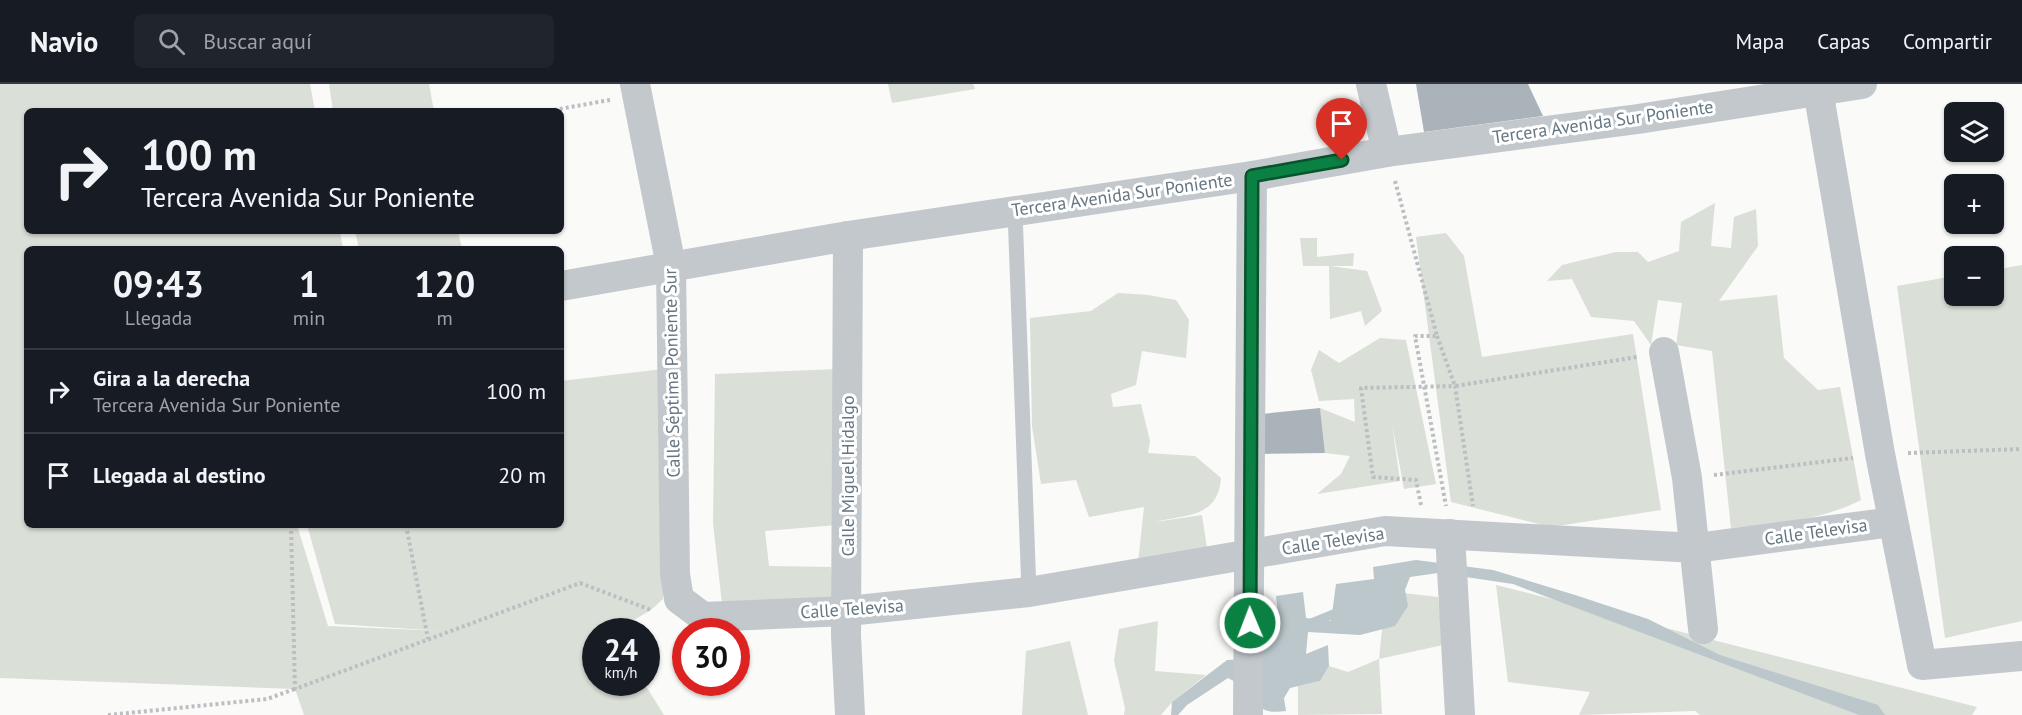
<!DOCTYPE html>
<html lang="es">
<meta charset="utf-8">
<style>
body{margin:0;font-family:"PT Sans",sans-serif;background:#20242c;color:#f1f3f6;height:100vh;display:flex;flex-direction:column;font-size:22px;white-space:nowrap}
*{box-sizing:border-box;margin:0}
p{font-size:20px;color:#9ea1a6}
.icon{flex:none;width:33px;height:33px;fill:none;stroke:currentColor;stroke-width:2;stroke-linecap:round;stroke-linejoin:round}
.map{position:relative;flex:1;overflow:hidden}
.side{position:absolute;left:24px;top:162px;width:540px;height:282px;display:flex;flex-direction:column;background:#171b24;border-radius:9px;box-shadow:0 2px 4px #0004}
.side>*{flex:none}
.hud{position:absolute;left:24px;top:24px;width:540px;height:126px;border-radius:9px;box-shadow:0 2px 4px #0004;background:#171b24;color:#f1f3f6;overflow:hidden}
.fabs{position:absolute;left:1944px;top:18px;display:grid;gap:12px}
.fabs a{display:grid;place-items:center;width:60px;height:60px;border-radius:9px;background:#171b24;box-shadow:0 2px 4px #0004;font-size:30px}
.speed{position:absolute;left:582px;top:534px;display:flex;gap:12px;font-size:30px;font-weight:700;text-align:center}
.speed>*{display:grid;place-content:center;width:78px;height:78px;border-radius:50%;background:#171b24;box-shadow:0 2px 4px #0004;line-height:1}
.speed small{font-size:15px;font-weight:400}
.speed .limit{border:9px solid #d22;background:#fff;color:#111}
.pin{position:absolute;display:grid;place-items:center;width:51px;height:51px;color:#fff;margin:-62px -26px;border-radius:50% 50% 50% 0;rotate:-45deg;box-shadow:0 0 6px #0007}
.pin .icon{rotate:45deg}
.me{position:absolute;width:66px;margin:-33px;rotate:359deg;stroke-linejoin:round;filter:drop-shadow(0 0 4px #0008)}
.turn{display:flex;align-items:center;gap:21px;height:126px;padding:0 18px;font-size:27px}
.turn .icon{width:78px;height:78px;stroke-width:2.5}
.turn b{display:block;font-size:42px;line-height:51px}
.eta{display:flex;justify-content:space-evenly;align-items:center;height:102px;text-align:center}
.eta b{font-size:36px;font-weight:700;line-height:42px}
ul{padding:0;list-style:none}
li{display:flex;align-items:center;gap:18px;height:84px;padding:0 18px;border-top:2px solid #363941}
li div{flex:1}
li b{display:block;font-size:22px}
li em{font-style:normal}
header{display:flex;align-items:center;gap:36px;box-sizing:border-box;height:84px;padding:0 30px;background:#171b24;border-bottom:2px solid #363941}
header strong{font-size:28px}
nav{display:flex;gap:33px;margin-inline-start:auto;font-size:21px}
.search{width:420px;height:54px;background:#20242c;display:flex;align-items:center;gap:15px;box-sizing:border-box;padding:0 21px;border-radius:9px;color:#9ea1a6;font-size:22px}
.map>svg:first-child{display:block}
.green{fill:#dadfd7}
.water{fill:#bbc7cb}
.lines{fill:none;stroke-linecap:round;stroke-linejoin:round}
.stream{stroke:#bbc7cb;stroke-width:9}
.building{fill:#aab3b9}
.path{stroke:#bbbfc2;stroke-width:4;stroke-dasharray:3 3;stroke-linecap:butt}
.lane{stroke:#c3c8cc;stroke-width:15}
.street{stroke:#c3c8cc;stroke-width:30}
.route-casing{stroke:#07532c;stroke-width:15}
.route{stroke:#0b8043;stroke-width:10}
.labels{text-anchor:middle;stroke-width:6;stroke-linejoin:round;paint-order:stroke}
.street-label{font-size:18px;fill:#657683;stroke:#fff}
</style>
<header>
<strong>Navio</strong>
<div class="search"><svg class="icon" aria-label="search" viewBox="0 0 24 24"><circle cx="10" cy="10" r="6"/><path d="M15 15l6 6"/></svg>Buscar aquí</div>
<nav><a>Mapa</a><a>Capas</a><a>Compartir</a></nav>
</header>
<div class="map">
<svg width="2022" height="631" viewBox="0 0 2022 631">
<rect width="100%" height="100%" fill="#fafaf8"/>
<g class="green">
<polygon points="0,0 310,0 315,27 27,27 27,147 340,147 343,165 27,165 27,441 297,441 328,542 443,547 335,540 307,441 561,441 561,297 663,285 663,515 651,526 615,547 596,548 596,598 644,599 664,631 304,631 295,605 0,594"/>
<polygon points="329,0 429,0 434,27 333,27"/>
<polygon points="888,0 973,0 975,5 892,19"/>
<path d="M1715,119L1711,162L1731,164L1734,133L1756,125L1758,162L1719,217L1777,211L1784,274L1818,306L1840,303L1861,416C1820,437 1776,439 1731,444L1712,267L1676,261L1682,219L1658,216L1651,261L1634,237L1591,233L1572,195L1547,197L1562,181L1616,168H1638L1648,178L1679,167L1681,138Z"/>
<polygon points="355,147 458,147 462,165 359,165"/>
<polygon points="1446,149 1464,172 1482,273 1633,250 1661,426 1551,443 1451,418 1416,153"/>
<polygon points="1300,154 1317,154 1317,173 1354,169 1353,182 1330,182 1367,187 1382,227 1365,242 1361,227 1330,235 1329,182 1303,182"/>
<polygon points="2022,181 2022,537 1945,554 1897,202 1954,192 1954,212 1994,212 1994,186"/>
<path d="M1118,209L1148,211L1176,216L1189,236L1186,274L1142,267L1136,301L1111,310L1113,323L1141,320L1150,357L1148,369L1195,372L1221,394C1218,434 1187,430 1155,438L1202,431L1208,471L1138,479L1144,423L1089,433L1076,396L1041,400L1032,342L1030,234L1091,227Z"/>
<polygon points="1380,254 1406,256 1436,400 1404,405 1392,340 1400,397 1317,410 1341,390 1350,372 1325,369 1320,324 1355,338 1354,315 1319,317 1311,286 1319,266 1339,279"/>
<polygon points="839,285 837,441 765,447 769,482 831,483 834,516 722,520 713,439 715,290"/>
<polygon points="1496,501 1977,623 1972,631 1700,631 1695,627 1579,631 1590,608 1508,598"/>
<polygon points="1386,507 1438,513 1443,561 1379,575 1382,630 1298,631 1298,602 1320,597 1329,582 1348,588 1379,575"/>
<polygon points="1158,537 1155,587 1206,591 1172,618 1161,631 1124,631 1125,624 1114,577 1119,545"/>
<polygon points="1070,557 1088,631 1022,631 1026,567"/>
</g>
<path class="water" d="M1416,476L1493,486L1575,511L1648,535L1720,571L1878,621L1885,631H1859L1513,500L1438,489L1410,493L1405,506L1408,522L1395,542L1360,551L1308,548L1306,570L1328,561L1329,582L1320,597L1290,604L1284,614L1286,627C1262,630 1261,625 1249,607C1245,602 1235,598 1228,594L1187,621L1178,631H1171L1172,618L1227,576L1251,575L1254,562L1272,555L1280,547L1276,512L1303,508L1306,534L1331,537L1336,500L1374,495L1373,483Z"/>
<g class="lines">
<polyline class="stream" points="1309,540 1341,527"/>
</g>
<g class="building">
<polygon points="1416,0 1528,0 1543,32 1424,48"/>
<polygon points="1320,324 1325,369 1261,370 1261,330"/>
</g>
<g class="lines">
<g class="path">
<polyline points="548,27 610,16"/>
<polyline points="1395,97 1437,252 1415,252 1446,422"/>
<polyline points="1437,252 1455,302 1637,273"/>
<polyline points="1908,369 2022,365"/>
<polyline points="1714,391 1853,374"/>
<polyline points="1421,421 1416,396 1373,393 1361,304 1455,302 1473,422"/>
<polyline points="291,441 295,605 580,499 651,526"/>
<polyline points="406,441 428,555"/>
<polyline points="108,631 267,615 295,605"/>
</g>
<polyline class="lane" points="1015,127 1029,508"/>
<g class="street">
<polyline points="635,0 671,182 675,490 679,515 703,533 848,527 1029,508 1385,447 1696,464 1893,438"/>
<polyline points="1371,0 1387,68"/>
<polyline points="1817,0 1880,370 1922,581 2022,572"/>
<polyline points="848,152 846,552 850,631"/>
<polyline points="561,202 848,152 1252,92 1387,68 1638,35 1862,0"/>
<polyline points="1664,268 1687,394 1703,545"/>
<polyline points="1450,450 1460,631"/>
<polyline points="1248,631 1252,92"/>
</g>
</g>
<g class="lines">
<g class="route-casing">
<polyline id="route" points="1250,539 1252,92 1342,76"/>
</g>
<use href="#route" class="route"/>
</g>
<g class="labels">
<g class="street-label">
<text transform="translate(1603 38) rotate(-8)" y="6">Tercera Avenida Sur Poniente</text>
<text transform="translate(1122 111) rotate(-8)" y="6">Tercera Avenida Sur Poniente</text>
<text transform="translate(672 289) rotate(-91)" y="6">Calle Séptima Poniente Sur</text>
<text transform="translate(848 392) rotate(-90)" y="6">Calle Miguel Hidalgo</text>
<text transform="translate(1816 448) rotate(-8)" y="6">Calle Televisa</text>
<text transform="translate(1333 457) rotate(-9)" y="6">Calle Televisa</text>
<text transform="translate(852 525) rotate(-4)" y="6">Calle Televisa</text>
</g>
</g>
</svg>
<div class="fabs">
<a><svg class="icon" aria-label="layers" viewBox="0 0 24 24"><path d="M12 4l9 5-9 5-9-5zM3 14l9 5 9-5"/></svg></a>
<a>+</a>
<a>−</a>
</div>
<div class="speed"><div>24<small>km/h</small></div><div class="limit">30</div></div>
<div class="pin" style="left:1342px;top:76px;background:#d93025"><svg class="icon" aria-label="arrive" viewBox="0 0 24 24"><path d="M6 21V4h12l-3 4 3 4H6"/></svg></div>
<svg class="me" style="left:1250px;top:539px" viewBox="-20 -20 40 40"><circle r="17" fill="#0b8043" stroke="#fff" stroke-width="3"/><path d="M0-11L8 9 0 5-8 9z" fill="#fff"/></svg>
<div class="hud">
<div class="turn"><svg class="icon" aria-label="right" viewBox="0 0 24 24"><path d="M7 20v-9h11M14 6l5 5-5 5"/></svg><div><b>100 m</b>Tercera Avenida Sur Poniente</div></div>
</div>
<section class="side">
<div class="eta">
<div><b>09:43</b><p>Llegada</p></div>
<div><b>1</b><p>min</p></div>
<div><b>120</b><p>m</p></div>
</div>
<ul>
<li><svg class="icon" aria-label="right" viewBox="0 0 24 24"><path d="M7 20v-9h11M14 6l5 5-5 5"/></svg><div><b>Gira a la derecha</b><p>Tercera Avenida Sur Poniente</p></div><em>100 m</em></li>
<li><svg class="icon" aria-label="arrive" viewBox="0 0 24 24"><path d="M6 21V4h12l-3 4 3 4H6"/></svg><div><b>Llegada al destino</b></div><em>20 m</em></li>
</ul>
</section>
</div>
